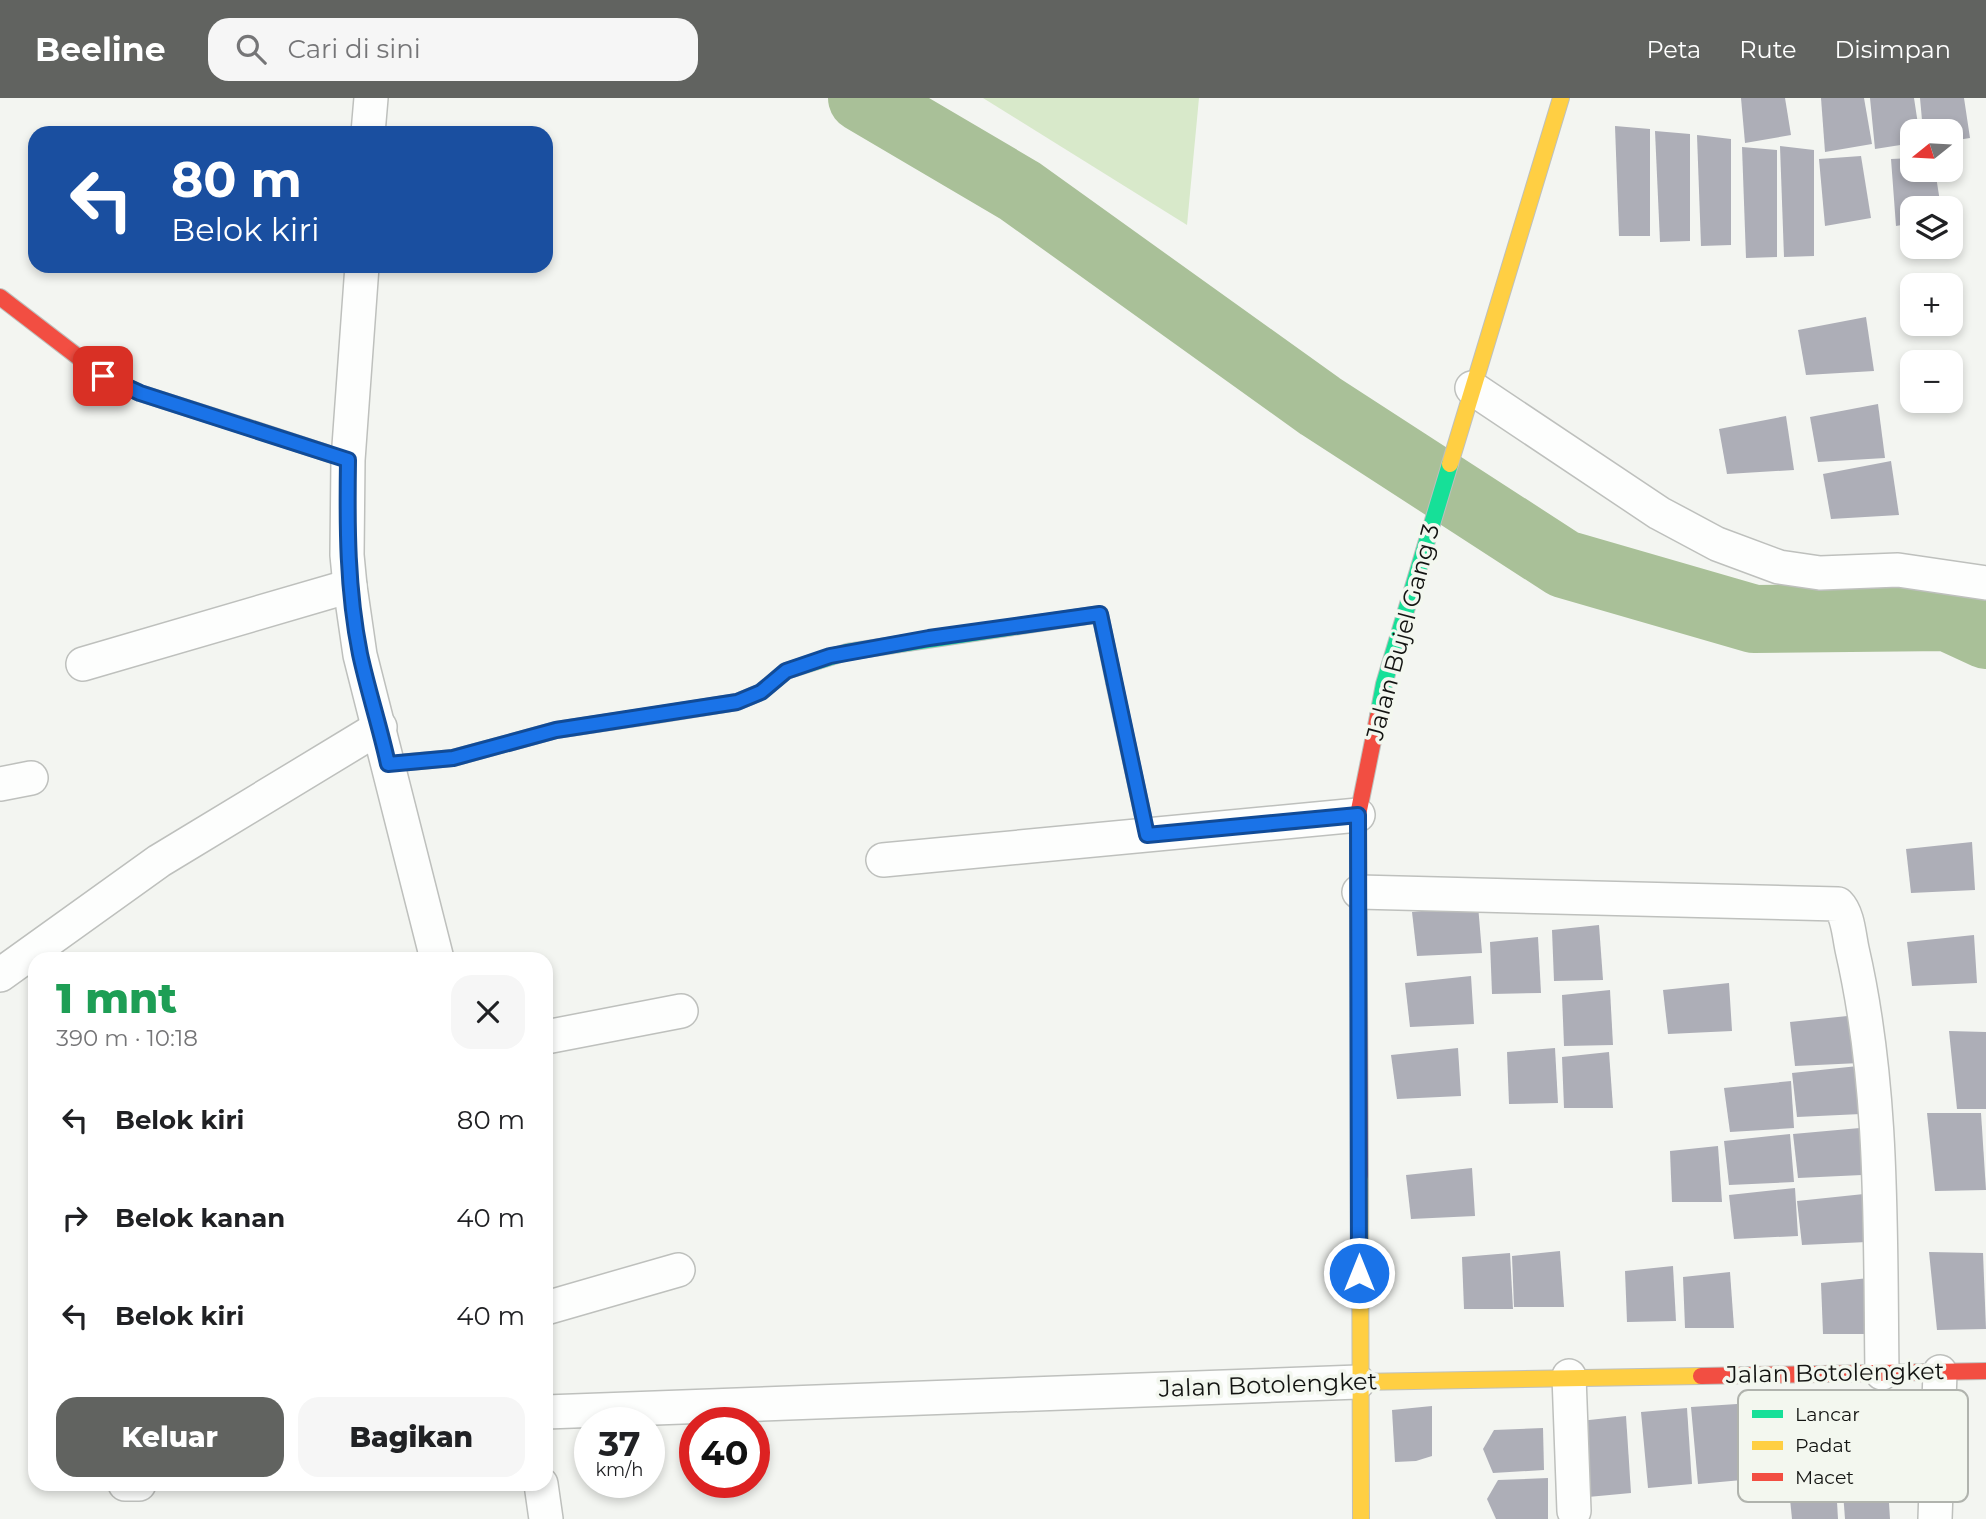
<!DOCTYPE html>
<html lang="id">
<meta charset="utf-8">
<style>
body{margin:0;font-family:Montserrat,sans-serif;background:#f6f6f6;color:#202124;height:100vh;display:flex;flex-direction:column;font-size:26px;white-space:nowrap}
*{box-sizing:border-box;margin:0}
p{font-size:23px;color:#757577}
.icon{flex:none;width:38px;height:38px;fill:none;stroke:currentColor;stroke-width:2;stroke-linecap:round;stroke-linejoin:round}
.map{position:relative;flex:1;overflow:hidden}
.sheet{position:absolute;left:28px;top:854px;width:525px;height:539px;display:flex;flex-direction:column;background:#fff;border-radius:21px;box-shadow:0 4px 10px #0003}
.sheet>*{flex:none}
.guide{position:absolute;left:28px;top:28px;width:525px;height:147px;border-radius:21px;box-shadow:0 4px 10px #0003;background:#1a4fa0;color:#fff;overflow:hidden}
.needle{width:46px;rotate:252deg}
.buttons{position:absolute;left:1900px;top:21px;display:grid;gap:14px}
.buttons a{display:grid;place-items:center;width:63px;height:63px;border-radius:14px;background:#fff;box-shadow:0 4px 10px #0003;font-size:35px}
.speed{position:absolute;left:574px;top:1309px;display:flex;gap:14px;font-size:35px;font-weight:700;text-align:center}
.speed>*{display:grid;place-content:center;width:91px;height:91px;border-radius:50%;background:#fff;box-shadow:0 4px 10px #0003;line-height:1}
.speed small{font-size:18px;font-weight:400}
.speed .limit{border:10px solid #d22;background:#fff;color:#111}
.pin{position:absolute;display:grid;place-items:center;width:60px;height:60px;color:#fff;margin:-30px;border-radius:14px;box-shadow:0 4px 10px #0006}
.me{position:absolute;width:77px;margin:-38px;rotate:0deg;stroke-linejoin:round;filter:drop-shadow(0 0 5px #0008)}
.turn{display:flex;align-items:center;gap:24px;height:147px;padding:0 28px;font-size:32px}
.turn .icon{width:91px;height:91px;stroke-width:2.5}
.turn b{display:block;font-size:49px;line-height:60px}
.round{display:grid;place-items:center;flex:none;width:74px;height:74px;border-radius:21px;background:#f6f6f6}
.headline{display:flex;align-items:center;justify-content:space-between;height:119px;padding:0 28px}
h1{font-size:42px;font-weight:800;line-height:52px;color:#1e9e55}
.button{display:flex;gap:14px;margin-top:auto;padding:14px 28px}
.button a{flex:1;height:80px;border-radius:21px;background:#616360;color:#fff;font-size:28px;font-weight:800;line-height:80px;text-align:center}
.button a+a{background:#f6f6f6;color:#202124}
ul{padding:0;list-style:none}
li{display:flex;align-items:center;gap:21px;height:98px;padding:0 28px}
li div{flex:1}
li b{display:block;font-size:26px}
li em{font-style:normal}
header{display:flex;align-items:center;gap:42px;box-sizing:border-box;height:98px;padding:0 35px;background:#616360;color:#fff}
header strong{font-size:33px}
nav{display:flex;gap:38px;margin-inline-start:auto;font-size:24px}
.search{width:490px;height:63px;background:#f6f6f6;display:flex;align-items:center;gap:18px;box-sizing:border-box;padding:0 24px;border-radius:21px;color:#757577;font-size:26px}
.map>svg:first-child{display:block}
.green{fill:#d8e9ca}
.lines{fill:none;stroke-linecap:round;stroke-linejoin:round}
.river{stroke:#a9c098;stroke-width:68}
.building{fill:#adaeb7}
.street-casing{stroke:#bec0bd;stroke-width:36}
.fast-casing{stroke:#bec0bd;stroke-width:18}
.slow-casing{stroke:#bec0bd;stroke-width:18}
.jam-casing{stroke:#bec0bd;stroke-width:18}
.street{stroke:#fdfefd;stroke-width:33}
.fast{stroke:#16e098;stroke-width:16}
.slow{stroke:#ffcf43;stroke-width:16}
.jam{stroke:#f24e42;stroke-width:16}
.route-casing{stroke:#114b97;stroke-width:18}
.route{stroke:#1a73e8;stroke-width:12}
.labels{text-anchor:middle;stroke-width:7;stroke-linejoin:round;paint-order:stroke}
.street-label{font-size:24px;fill:#131412;stroke:#f3f7ef}
.key{fill:#f3f7ef;stroke:#b0b3ad;stroke-width:2}
.key-label{font-size:19px;fill:#131412}
</style>
<header>
<strong>Beeline</strong>
<div class="search"><svg class="icon" aria-label="search" viewBox="0 0 24 24"><circle cx="10" cy="10" r="6"/><path d="M15 15l6 6"/></svg>Cari di sini</div>
<nav><a>Peta</a><a>Rute</a><a>Disimpan</a></nav>
</header>
<div class="map">
<svg width="1986" height="1421" viewBox="0 0 1986 1421">
<rect width="100%" height="100%" fill="#f3f5f1"/>
<polygon class="green" points="983,0 1199,0 1187,127"/>
<g class="lines">
<polyline class="river" points="862,0 1020,93 1320,308 1564,466 1754,521 1947,519 1986,537"/>
</g>
<g class="building">
<polygon points="1741,0 1785,0 1791,37 1745,45"/>
<polygon points="1821,0 1864,0 1872,46 1825,54"/>
<polygon points="1870,0 1914,0 1919,33 1913,33 1913,45 1875,51"/>
<polygon points="1920,0 1964,0 1970,40 1951,43 1951,33 1923,33"/>
<polygon points="1615,28 1650,31 1650,138 1619,138"/>
<polygon points="1655,33 1690,36 1690,143 1660,144"/>
<polygon points="1697,37 1731,41 1731,147 1701,148"/>
<polygon points="1780,48 1814,52 1814,158 1784,159"/>
<polygon points="1742,49 1777,52 1777,159 1746,160"/>
<polygon points="1861,58 1871,120 1825,128 1819,61"/>
<polygon points="1913,60 1913,72 1935,72 1941,110 1913,110 1913,125 1896,128 1891,61"/>
<polygon points="1866,219 1874,273 1806,277 1798,232"/>
<polygon points="1878,306 1885,360 1818,364 1810,319"/>
<polygon points="1786,318 1794,372 1727,376 1719,331"/>
<polygon points="1891,363 1899,417 1831,421 1823,376"/>
<polygon points="1972,744 1975,792 1911,795 1906,751"/>
<polygon points="1478,807 1482,855 1417,858 1412,814"/>
<polygon points="1599,827 1603,882 1554,883 1552,832"/>
<polygon points="1974,837 1977,885 1912,888 1907,844"/>
<polygon points="1538,839 1541,895 1492,896 1490,844"/>
<polygon points="1471,878 1474,926 1410,929 1405,885"/>
<polygon points="1729,885 1732,933 1668,936 1663,892"/>
<polygon points="1610,892 1613,947 1564,948 1562,897"/>
<polygon points="1857,917 1860,965 1795,968 1790,924"/>
<polygon points="1949,933 1986,934 1986,1011 1957,1011"/>
<polygon points="1458,950 1461,998 1397,1001 1391,957"/>
<polygon points="1555,950 1558,1005 1509,1006 1507,954"/>
<polygon points="1609,954 1613,1010 1564,1010 1562,959"/>
<polygon points="1858,968 1861,1016 1797,1019 1792,975"/>
<polygon points="1791,983 1794,1030 1730,1034 1724,990"/>
<polygon points="1927,1015 1981,1015 1986,1092 1935,1093"/>
<polygon points="1860,1030 1862,1077 1798,1080 1793,1036"/>
<polygon points="1790,1036 1794,1084 1729,1087 1724,1043"/>
<polygon points="1718,1048 1722,1104 1672,1104 1670,1053"/>
<polygon points="1472,1070 1475,1118 1411,1121 1406,1077"/>
<polygon points="1795,1090 1798,1138 1734,1141 1729,1097"/>
<polygon points="1864,1096 1867,1144 1802,1147 1797,1103"/>
<polygon points="1560,1153 1564,1209 1514,1209 1512,1158"/>
<polygon points="1929,1154 1983,1155 1986,1231 1937,1232"/>
<polygon points="1510,1155 1513,1211 1464,1211 1462,1159"/>
<polygon points="1673,1168 1676,1223 1627,1224 1625,1173"/>
<polygon points="1730,1174 1734,1230 1685,1230 1683,1179"/>
<polygon points="1869,1180 1873,1236 1823,1236 1821,1185"/>
<polygon points="1737,1306 1742,1382 1698,1386 1691,1309"/>
<polygon points="1432,1308 1432,1358 1416,1363 1395,1364 1392,1312"/>
<polygon points="1687,1310 1692,1386 1648,1390 1641,1314"/>
<polygon points="1626,1318 1631,1395 1588,1399 1580,1323"/>
<polygon points="1543,1330 1544,1372 1493,1375 1483,1351 1494,1332"/>
<polygon points="1548,1380 1548,1421 1496,1421 1487,1401 1498,1382"/>
<polygon points="1836,1387 1838,1421 1792,1421 1789,1391"/>
<polygon points="1888,1390 1890,1421 1845,1421 1843,1394"/>
</g>
<g class="lines">
<g class="street-casing">
<g id="street">
<polyline points="368,35 371,0"/>
<polyline points="362,168 348,362 347,457 350,488 360,557 437,861"/>
<polyline points="1472,290 1659,415 1717,446 1779,469 1820,475 1898,472 1986,485"/>
<polyline points="83,566 350,488"/>
<polyline points="0,686 31,680"/>
<polyline points="883,762 1358,717"/>
<path d="M1359,794L1838,806C1848,816 1849,837 1852,851C1884,990 1880,1133 1882,1275"/>
<polyline points="0,877 159,763 380,629"/>
<polyline points="546,939 681,913"/>
<polyline points="546,1210 678,1172"/>
<polyline points="1569,1278 1574,1413"/>
<polyline points="546,1314 1358,1284"/>
<polyline points="125,1386 139,1386"/>
<polyline points="541,1386 546,1421"/>
<polyline points="1935,1421 1940,1274"/>
</g>
</g>
<g class="fast-casing">
<g id="fast">
<polyline points="656,617 737,604 761,594 786,573 847,554 1100,516 1114,584"/>
<polyline points="1378,618 1384,586 1450,366"/>
</g>
</g>
<g class="slow-casing">
<g id="slow">
<polyline points="247,329 348,362"/>
<polyline points="1450,366 1561,0"/>
<polyline points="1114,584 1147,737"/>
<polyline points="388,666 453,660 556,632 656,617"/>
<polyline points="1360,1077 1361,1421"/>
<polyline points="1358,1284 1701,1278"/>
</g>
</g>
<g class="jam-casing">
<g id="jam">
<polyline points="0,199 103,278 140,295 247,329"/>
<polyline points="1360,1077 1358,717 1378,618"/>
<polyline points="1701,1278 1986,1273"/>
</g>
</g>
<use href="#street" class="street"/>
<use href="#fast" class="fast"/>
<use href="#slow" class="slow"/>
<use href="#jam" class="jam"/>
</g>
<g class="lines">
<g class="route-casing">
<path id="route" d="M103,278L140,295L348,362C347,428 347,491 360,556C368,593 380,629 388,666L453,660L556,632L737,604L761,594L786,573L830,558L929,540L1100,516L1147,737L1358,717L1359,1175"/>
</g>
<use href="#route" class="route"/>
</g>
<g class="labels">
<g class="street-label">
<text transform="translate(1403 534) rotate(-75)" y="8">Jalan Bujel Gang 3</text>
<text transform="translate(1835 1275) rotate(-1)" y="8">Jalan Botolengket</text>
<text transform="translate(1268 1287) rotate(-2)" y="8">Jalan Botolengket</text>
</g>
</g>
<rect x="1738" y="1292" width="230" height="112" rx="10" class="key"/>
<rect x="1752" y="1312" width="31" height="8" fill="#16e098"/>
<rect x="1752" y="1343" width="31" height="9" fill="#ffcf43"/>
<rect x="1752" y="1375" width="31" height="8" fill="#f24e42"/>
<g class="key-label">
<text x="1795" y="1323">Lancar</text>
<text x="1795" y="1354">Padat</text>
<text x="1795" y="1386">Macet</text>
</g>
</svg>
<div class="buttons">
<a><svg class="needle" viewBox="-14 -14 28 28"><path d="M0-13l5 13h-10z" fill="#e53935"/><path d="M0 13l5-13h-10z" fill="#757577"/></svg></a>
<a><svg class="icon" aria-label="layers" viewBox="0 0 24 24"><path d="M12 4l9 5-9 5-9-5zM3 14l9 5 9-5"/></svg></a>
<a>+</a>
<a>−</a>
</div>
<div class="speed"><div>37<small>km/h</small></div><div class="limit">40</div></div>
<div class="pin" style="left:103px;top:278px;background:#d93025"><svg class="icon" aria-label="arrive" viewBox="0 0 24 24"><path d="M6 21V4h12l-3 4 3 4H6"/></svg></div>
<svg class="me" style="left:1359px;top:1175px" viewBox="-20 -20 40 40"><circle r="17" fill="#1a73e8" stroke="#fff" stroke-width="3"/><path d="M0-11L8 9 0 5-8 9z" fill="#fff"/></svg>
<div class="guide">
<div class="turn"><svg class="icon" aria-label="left" viewBox="0 0 24 24"><path d="M17 20v-9H6M10 6l-5 5 5 5"/></svg><div><b>80 m</b>Belok kiri</div></div>
</div>
<section class="sheet">
<div class="headline"><div><h1>1 mnt</h1><p>390 m · 10:18</p></div><a class="round"><svg class="icon" aria-label="close" viewBox="0 0 24 24"><path d="M6 6l12 12M18 6L6 18"/></svg></a></div>
<ul>
<li><svg class="icon" aria-label="left" viewBox="0 0 24 24"><path d="M17 20v-9H6M10 6l-5 5 5 5"/></svg><div><b>Belok kiri</b></div><em>80 m</em></li>
<li><svg class="icon" aria-label="right" viewBox="0 0 24 24"><path d="M7 20v-9h11M14 6l5 5-5 5"/></svg><div><b>Belok kanan</b></div><em>40 m</em></li>
<li><svg class="icon" aria-label="left" viewBox="0 0 24 24"><path d="M17 20v-9H6M10 6l-5 5 5 5"/></svg><div><b>Belok kiri</b></div><em>40 m</em></li>
</ul>
<div class="button"><a>Keluar</a><a>Bagikan</a></div>
</section>
</div>
